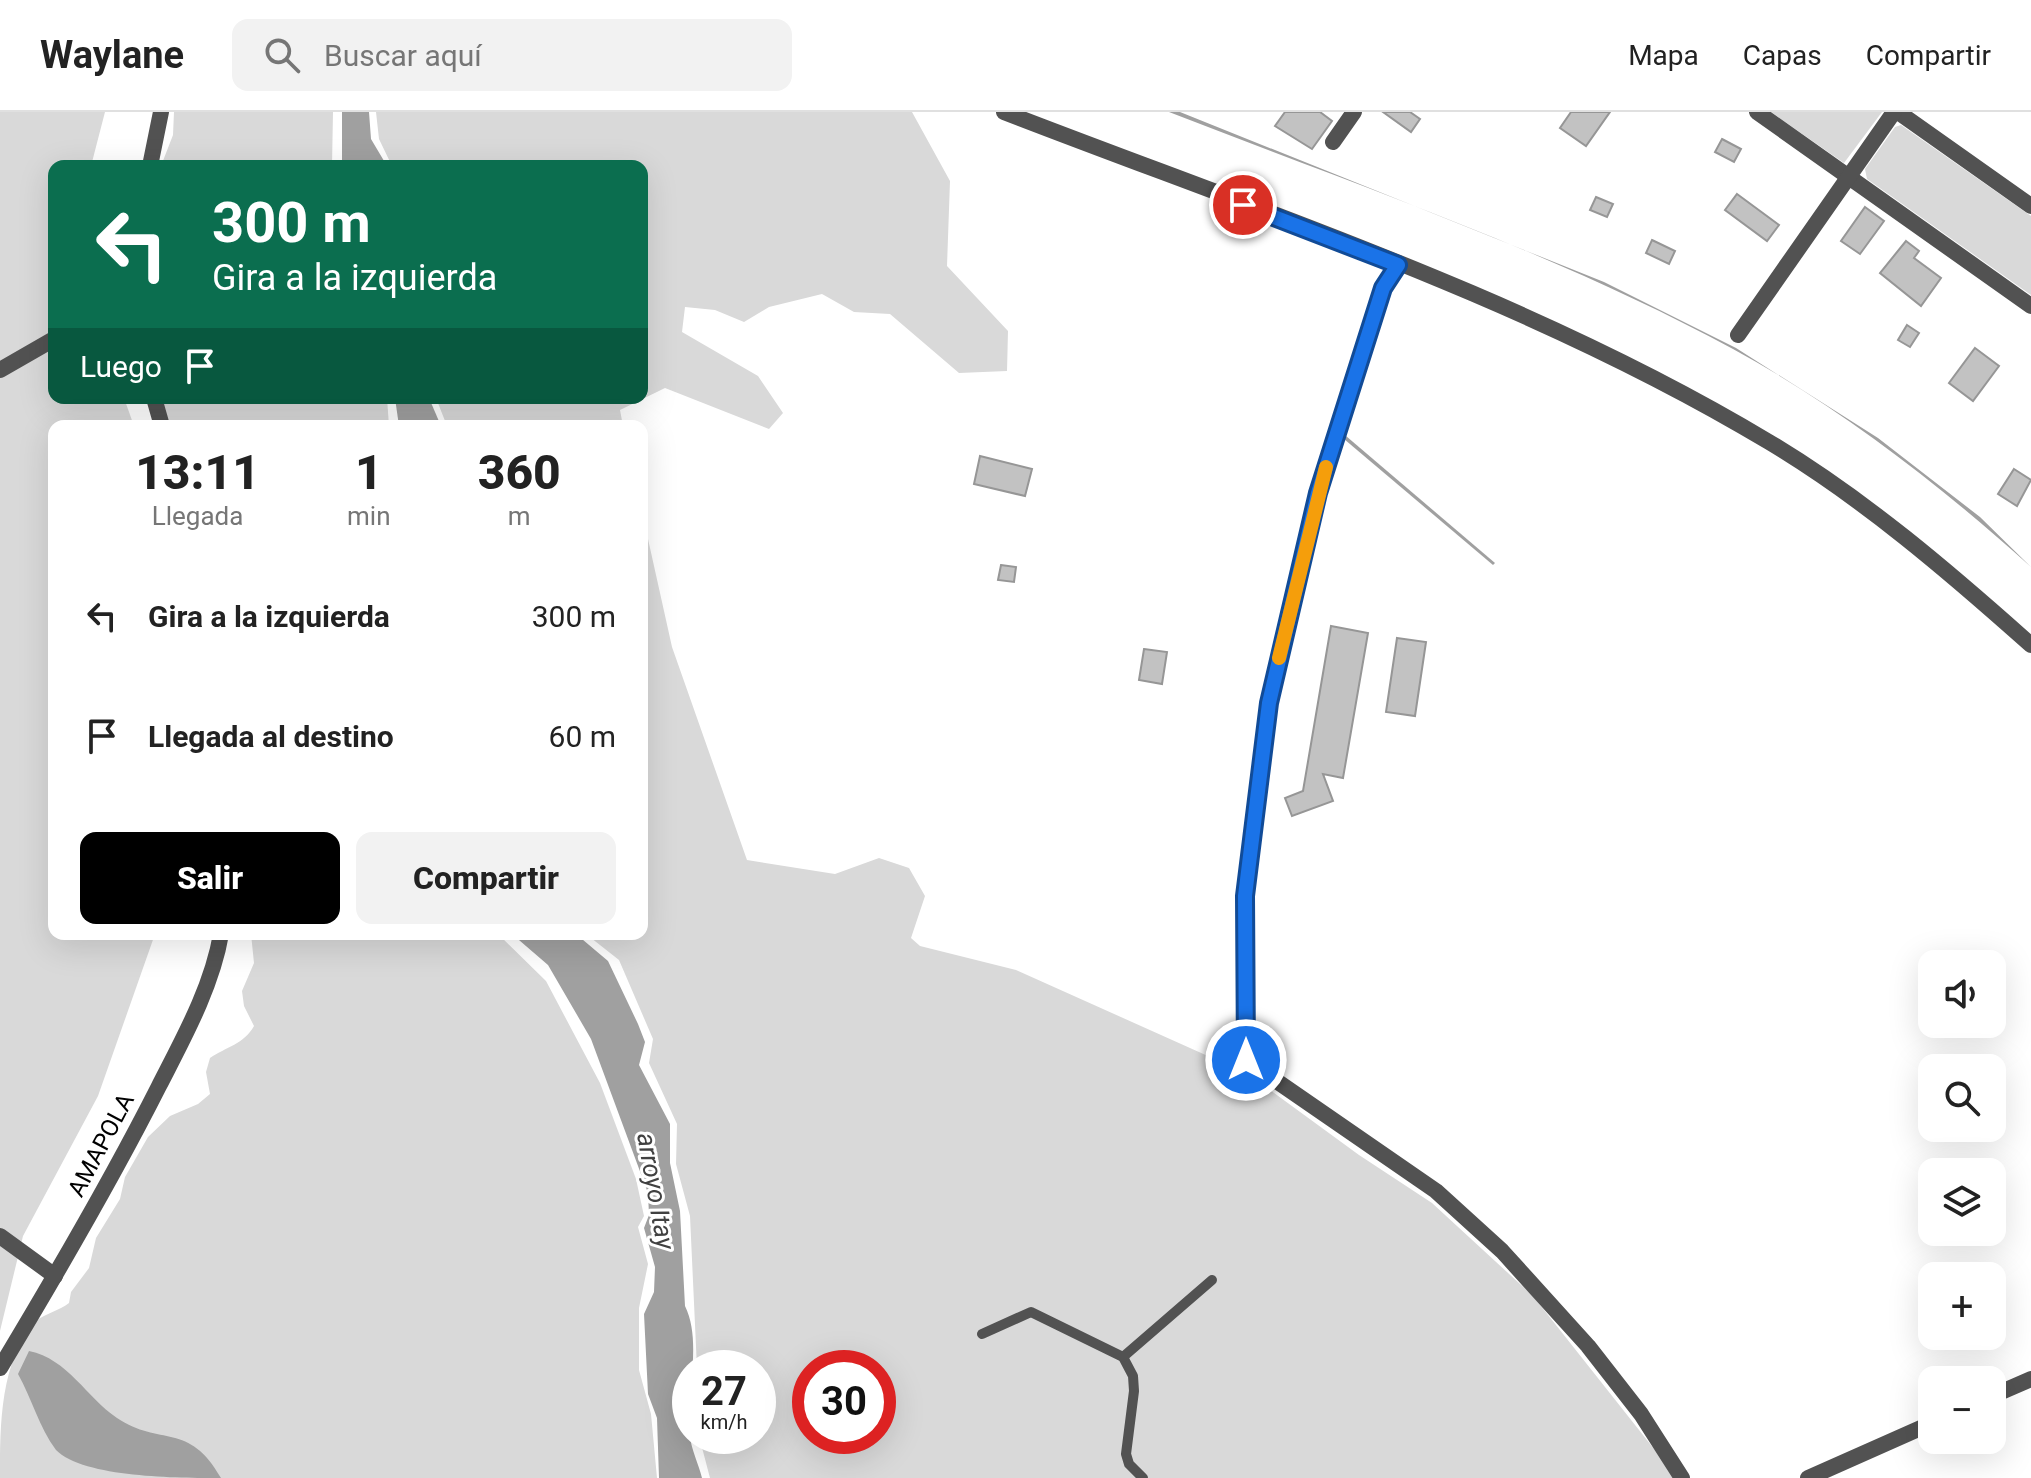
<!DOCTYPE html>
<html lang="es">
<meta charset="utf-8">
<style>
body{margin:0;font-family:Roboto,sans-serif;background:#f2f2f2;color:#222;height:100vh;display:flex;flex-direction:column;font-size:30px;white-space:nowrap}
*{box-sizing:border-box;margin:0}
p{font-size:26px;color:#767676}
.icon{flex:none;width:44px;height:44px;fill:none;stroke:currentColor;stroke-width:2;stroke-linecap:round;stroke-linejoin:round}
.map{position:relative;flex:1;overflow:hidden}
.side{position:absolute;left:48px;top:308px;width:600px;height:520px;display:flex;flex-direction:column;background:#fff;border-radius:16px;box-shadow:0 8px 32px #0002}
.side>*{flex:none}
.hud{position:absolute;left:48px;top:48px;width:600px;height:244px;border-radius:16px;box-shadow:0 8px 32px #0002;background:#0b6e4f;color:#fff;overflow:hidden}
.buttons{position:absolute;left:1918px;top:838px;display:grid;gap:16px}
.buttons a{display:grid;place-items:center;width:88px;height:88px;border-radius:16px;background:#fff;box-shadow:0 8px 32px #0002;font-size:40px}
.speed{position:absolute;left:672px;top:1238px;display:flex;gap:16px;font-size:40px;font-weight:700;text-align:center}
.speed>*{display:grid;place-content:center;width:104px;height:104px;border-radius:50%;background:#fff;box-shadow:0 8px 32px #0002;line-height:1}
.speed small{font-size:20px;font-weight:400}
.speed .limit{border:12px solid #d22;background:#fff;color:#111}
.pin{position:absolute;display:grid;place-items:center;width:68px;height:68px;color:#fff;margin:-34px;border:4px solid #fff;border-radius:50%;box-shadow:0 2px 8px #0007}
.me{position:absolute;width:88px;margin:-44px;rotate:0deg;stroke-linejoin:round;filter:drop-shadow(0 0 6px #0008)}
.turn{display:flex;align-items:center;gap:28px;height:168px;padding:0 32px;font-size:36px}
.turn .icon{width:104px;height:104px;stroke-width:2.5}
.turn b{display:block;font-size:56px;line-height:68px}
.then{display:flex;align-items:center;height:76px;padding:0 32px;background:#0003;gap:16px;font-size:30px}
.eta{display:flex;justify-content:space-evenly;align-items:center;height:136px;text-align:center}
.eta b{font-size:48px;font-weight:800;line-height:56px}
.action{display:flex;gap:16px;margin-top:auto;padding:16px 32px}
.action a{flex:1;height:92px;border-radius:16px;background:#000;color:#fff;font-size:32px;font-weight:800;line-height:92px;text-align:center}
.action a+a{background:#f2f2f2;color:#222}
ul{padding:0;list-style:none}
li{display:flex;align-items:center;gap:24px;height:120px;padding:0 32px}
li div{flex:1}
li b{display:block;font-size:30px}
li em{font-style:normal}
header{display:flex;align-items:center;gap:48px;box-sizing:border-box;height:112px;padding:0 40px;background:#fff;border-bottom:2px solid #e0e0e0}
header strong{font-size:38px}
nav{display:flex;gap:44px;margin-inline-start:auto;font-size:28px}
.search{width:560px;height:72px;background:#f2f2f2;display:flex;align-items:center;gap:20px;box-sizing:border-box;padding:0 28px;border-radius:16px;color:#767676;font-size:30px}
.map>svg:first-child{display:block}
.green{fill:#d9d9d9;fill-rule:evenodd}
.water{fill:#a0a0a0}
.building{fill:#c2c2c2;stroke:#969696;stroke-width:2}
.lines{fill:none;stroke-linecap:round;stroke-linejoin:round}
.service{stroke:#525252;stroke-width:10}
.minor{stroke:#525252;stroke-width:16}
.tertiary{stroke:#525252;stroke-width:16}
.route-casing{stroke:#114b97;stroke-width:20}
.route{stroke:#1a73e8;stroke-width:14}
.slow{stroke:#f59e0b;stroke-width:14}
.labels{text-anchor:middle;stroke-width:6;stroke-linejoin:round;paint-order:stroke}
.street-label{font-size:24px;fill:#000;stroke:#fff}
.water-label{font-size:26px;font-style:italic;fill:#414141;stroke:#fff}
</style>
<header>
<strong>Waylane</strong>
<div class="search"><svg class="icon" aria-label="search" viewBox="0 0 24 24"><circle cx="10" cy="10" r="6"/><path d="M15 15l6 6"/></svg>Buscar aquí</div>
<nav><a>Mapa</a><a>Capas</a><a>Compartir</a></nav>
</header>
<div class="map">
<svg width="2031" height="1366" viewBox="0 0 2031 1366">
<rect width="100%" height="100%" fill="#fff"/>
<g class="green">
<polygon points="0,0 105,0 91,54 54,54 54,286 124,286 134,314 54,314 54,822 155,822 98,984 23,1124 0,1219"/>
<polygon points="174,0 333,0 332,54 161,54 173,23"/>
<polygon points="376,0 912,0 950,69 947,154 1008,219 1007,259 959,261 890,202 854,200 822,182 769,195 744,210 715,198 685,195 682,220 758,264 783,301 769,317 665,276 620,298 623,314 447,314 436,286 642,286 642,54 392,54 379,27"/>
<polygon points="1771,0 1882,0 1844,51"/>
<polygon points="1901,13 2031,104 2031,183 1867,67 1865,57 1895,15"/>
<polygon points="151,286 387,286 389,314 160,314"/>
<path d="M642,400L672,535L747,748L835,762L879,746L909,756L925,784L911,826L920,834L1016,858L1248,962L1359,1043L1432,1091L1533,1184L1677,1366H710L699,1324H758V1256H697L690,1104L676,1052L677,1012L649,951L653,927L619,848L586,822H642ZM810,1256H878V1324H810Z"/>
<path d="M251,822H498L546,869L600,971L636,1067L644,1104L638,1115L648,1152L639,1196V1258L651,1302L657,1366H0C0,1312 0,1249 36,1209C46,1201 59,1199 69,1191L71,1180L89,1156L96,1126L120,1087L125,1065L148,1025L170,1004L198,992L210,982L206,960L210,946C226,935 244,932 254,914L244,894L242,879L254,851Z"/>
</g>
<g class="water">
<polygon points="342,0 369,0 371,27 387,54 342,54"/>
<path d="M1169,0H1180L1604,170L1736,236L1878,326L1980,405L2031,455C1940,373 1841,296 1733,237C1554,140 1359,74 1169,0Z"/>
<polygon points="395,286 429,286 441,314 399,314"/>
<polygon points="1346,324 1495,451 1493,453 1344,327"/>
<path d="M512,822H576L608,849L638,912L645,930L639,953L670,1012V1051L680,1099L685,1194C703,1231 685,1283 690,1324C691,1337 699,1353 702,1366H659L657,1306L648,1282L644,1202L654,1180L655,1155L644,1116L649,1103L648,1081L591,927L548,853Z"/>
<path d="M29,1239C68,1247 86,1285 117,1306C160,1335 189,1309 221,1366C179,1366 84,1366 56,1338C39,1315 32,1287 18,1262Z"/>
</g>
<g class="building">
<polygon points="1285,0 1320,0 1332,9 1312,37 1275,14"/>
<polygon points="1383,0 1410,0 1420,7 1411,20"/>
<polygon points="1571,0 1610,0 1586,34 1560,16"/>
<polygon points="1722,27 1741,37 1734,50 1715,40"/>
<polygon points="1737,82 1779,113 1767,129 1725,98"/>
<polygon points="1596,85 1613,92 1607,105 1590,98"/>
<polygon points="1865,95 1884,109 1860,142 1841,129"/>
<polygon points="1652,128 1675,139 1669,152 1646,141"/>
<polygon points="1906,129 1919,139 1914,146 1941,166 1921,194 1880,161"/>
<polygon points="1907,213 1919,221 1910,235 1898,228"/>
<polygon points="1975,236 1999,254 1973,289 1949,271"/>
<polygon points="980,344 1032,357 1025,384 974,372"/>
<polygon points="2014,357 2031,368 2017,394 1998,382"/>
<polygon points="1001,453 1016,455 1014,470 998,468"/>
<polygon points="1331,514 1368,521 1343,666 1323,662 1333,689 1292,704 1285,686 1303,679"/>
<polygon points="1397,526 1426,530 1415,604 1386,600"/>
<polygon points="1144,537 1167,540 1162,572 1139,568"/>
</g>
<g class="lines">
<g class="service">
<polyline points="982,1222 1031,1200 1123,1245 1133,1264 1134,1279 1126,1342 1129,1352 1143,1366"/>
<polyline points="1123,1245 1212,1168"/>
</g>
<g class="minor">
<polyline points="1757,0 2031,194"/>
<polyline points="1898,0 2031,94"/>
<polyline points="1333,30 1354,0"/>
<polyline points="150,54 161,0"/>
<polyline points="1398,153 1383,176 1318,381 1269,591 1245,784 1246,948 1436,1079 1502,1139 1588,1234 1641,1302 1682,1366"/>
<polyline points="1738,223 1894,0"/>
<polyline points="0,258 54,227"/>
<polyline points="154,286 162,314"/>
<polyline points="0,1124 55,1164"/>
<path d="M0,1256C56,1163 110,1071 159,974C183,927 212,875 221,822"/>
<polyline points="1992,1284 2031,1267"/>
<polyline points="1808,1366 1932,1311"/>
</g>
<path class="tertiary" d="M1004,0C1262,100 1531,187 1769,330C1864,387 1948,459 2031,533"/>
</g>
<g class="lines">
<g class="route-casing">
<polyline id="route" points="1243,93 1398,153 1383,176 1318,381 1269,591 1245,784 1246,948"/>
</g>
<use href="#route" class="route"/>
<polyline class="slow" points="1279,546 1326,355"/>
</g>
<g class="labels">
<g class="street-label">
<text transform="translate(101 1033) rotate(-62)" y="8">AMAPOLA</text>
</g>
<g class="water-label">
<text transform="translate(656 1079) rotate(80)" y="9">arroyo Itay</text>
</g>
</g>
</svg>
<div class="buttons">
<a><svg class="icon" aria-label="sound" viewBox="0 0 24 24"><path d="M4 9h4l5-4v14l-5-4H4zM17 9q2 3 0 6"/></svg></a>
<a><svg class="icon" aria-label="search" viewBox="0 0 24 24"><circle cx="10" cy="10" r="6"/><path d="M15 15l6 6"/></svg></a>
<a><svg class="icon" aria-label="layers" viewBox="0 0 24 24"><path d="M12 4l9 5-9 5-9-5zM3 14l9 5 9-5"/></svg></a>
<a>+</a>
<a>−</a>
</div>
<div class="speed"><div>27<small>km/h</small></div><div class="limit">30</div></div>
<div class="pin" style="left:1243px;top:93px;background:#d93025"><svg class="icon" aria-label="arrive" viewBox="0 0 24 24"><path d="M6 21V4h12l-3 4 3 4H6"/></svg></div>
<svg class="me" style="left:1246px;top:948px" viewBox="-20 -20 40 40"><circle r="17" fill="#1a73e8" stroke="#fff" stroke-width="3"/><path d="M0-11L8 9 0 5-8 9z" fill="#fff"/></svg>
<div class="hud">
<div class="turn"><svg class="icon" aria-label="left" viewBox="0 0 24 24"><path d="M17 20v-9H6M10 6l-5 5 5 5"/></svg><div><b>300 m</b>Gira a la izquierda</div></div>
<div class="then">Luego<svg class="icon" aria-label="arrive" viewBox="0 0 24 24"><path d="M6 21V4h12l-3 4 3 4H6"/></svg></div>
</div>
<section class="side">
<div class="eta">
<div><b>13:11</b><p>Llegada</p></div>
<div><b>1</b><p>min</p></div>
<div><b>360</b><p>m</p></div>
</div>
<ul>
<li><svg class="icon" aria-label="left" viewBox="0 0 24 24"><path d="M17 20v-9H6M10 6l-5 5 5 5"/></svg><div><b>Gira a la izquierda</b></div><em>300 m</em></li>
<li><svg class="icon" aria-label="arrive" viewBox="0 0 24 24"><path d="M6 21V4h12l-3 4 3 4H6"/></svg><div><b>Llegada al destino</b></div><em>60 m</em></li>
</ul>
<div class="action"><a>Salir</a><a>Compartir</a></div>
</section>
</div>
